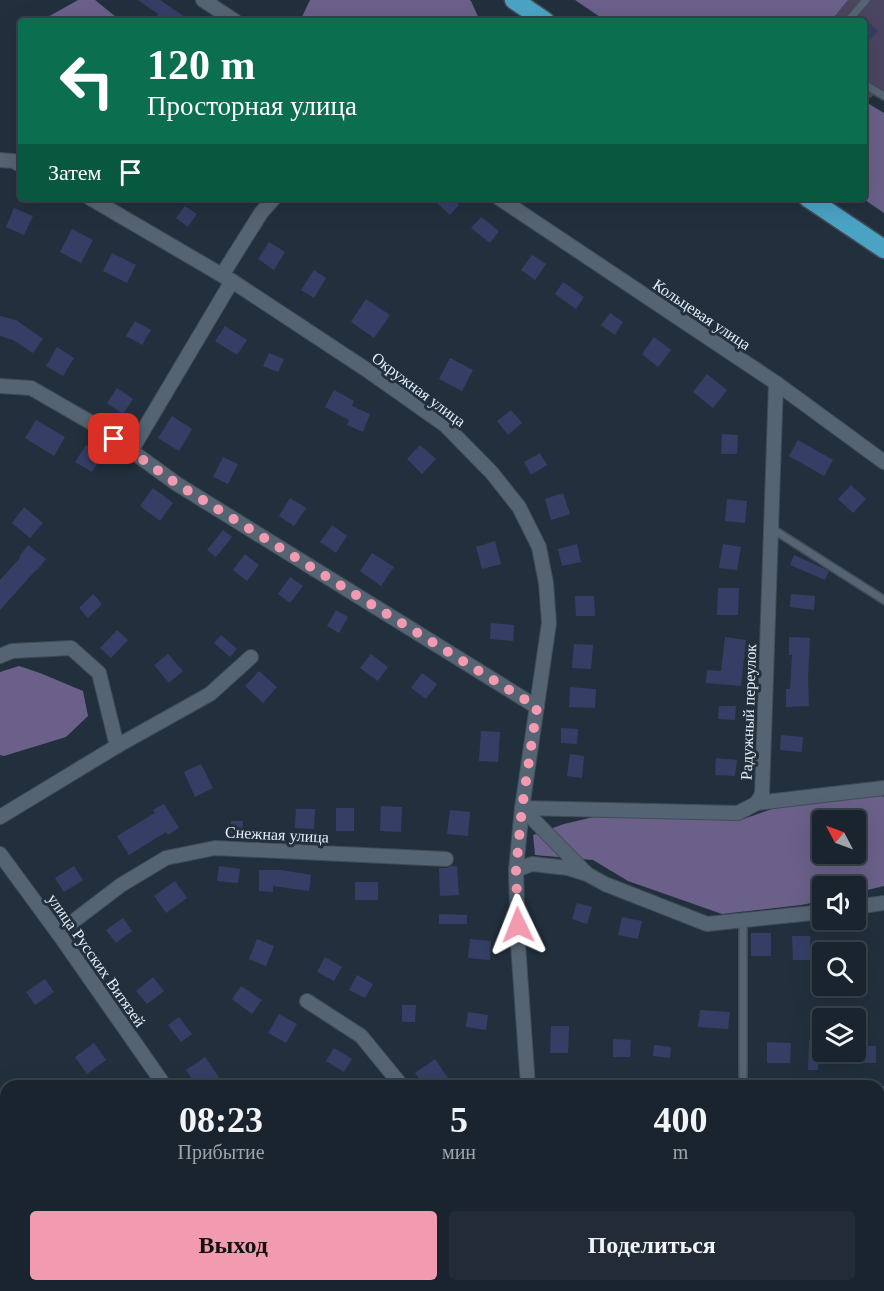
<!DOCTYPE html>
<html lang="ru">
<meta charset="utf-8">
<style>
body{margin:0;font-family:"Times New Roman",serif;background:#232c36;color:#f1f3f6;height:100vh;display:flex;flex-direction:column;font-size:22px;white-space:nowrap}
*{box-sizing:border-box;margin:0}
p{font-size:20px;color:#9fa4aa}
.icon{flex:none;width:33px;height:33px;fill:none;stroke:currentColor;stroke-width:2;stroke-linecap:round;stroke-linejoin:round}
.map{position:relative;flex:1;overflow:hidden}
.drawer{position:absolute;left:0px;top:1080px;width:885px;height:212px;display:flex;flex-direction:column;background:#1a242e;border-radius:18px 18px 0 0;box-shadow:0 6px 24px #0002,0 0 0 2px #38414a}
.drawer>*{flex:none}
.banner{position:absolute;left:18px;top:18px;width:849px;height:183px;border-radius:6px;box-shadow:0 6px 24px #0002,0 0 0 2px #38414a;background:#0b6e4f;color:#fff;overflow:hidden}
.needle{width:39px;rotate:311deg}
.controls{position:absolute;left:812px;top:810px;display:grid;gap:12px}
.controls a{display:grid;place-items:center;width:54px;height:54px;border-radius:6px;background:#1a242e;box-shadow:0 6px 24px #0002,0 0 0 2px #38414a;font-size:30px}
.pin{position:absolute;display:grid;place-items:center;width:51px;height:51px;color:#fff;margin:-26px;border-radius:12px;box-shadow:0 3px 9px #0006}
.me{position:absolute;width:66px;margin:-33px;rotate:358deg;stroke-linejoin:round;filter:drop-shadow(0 0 4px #0008)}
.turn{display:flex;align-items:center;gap:21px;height:126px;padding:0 30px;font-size:27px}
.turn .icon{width:78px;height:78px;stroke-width:2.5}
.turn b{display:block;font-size:42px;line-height:51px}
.then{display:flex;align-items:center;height:57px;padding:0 30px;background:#0003;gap:12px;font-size:22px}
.eta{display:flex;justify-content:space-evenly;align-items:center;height:102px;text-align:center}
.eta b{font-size:36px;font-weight:600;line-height:42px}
.cta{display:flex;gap:12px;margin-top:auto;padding:12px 30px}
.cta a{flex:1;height:69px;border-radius:6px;background:#f29aaf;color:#111;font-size:24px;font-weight:600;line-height:69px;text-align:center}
.cta a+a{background:#232c36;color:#f1f3f6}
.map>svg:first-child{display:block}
.green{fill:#4b4561}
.forest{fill:#6a6089;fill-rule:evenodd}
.building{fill:#353f65}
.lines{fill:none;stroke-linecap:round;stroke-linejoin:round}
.lane-casing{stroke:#404c57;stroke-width:10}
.street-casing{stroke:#404c57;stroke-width:16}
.highway-casing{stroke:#404c57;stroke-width:21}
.lane{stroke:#556473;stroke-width:7}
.street{stroke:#556473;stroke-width:14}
.highway{stroke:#4ba3c4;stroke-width:18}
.route{stroke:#f29aaf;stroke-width:10;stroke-dasharray:0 18}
.labels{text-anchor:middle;stroke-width:6;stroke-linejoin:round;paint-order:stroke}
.street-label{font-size:16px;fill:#e6eff8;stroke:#22303d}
</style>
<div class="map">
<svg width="884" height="1291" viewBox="0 0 884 1291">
<rect width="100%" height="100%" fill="#22303d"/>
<polygon class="green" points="848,0 884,0 884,90 864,101 864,21 831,21"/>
<g class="forest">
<polygon points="78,0 95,0 121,21 47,21 46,18"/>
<polygon points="310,0 469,0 471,1 480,21 300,21"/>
<polygon points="575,0 848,0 831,21 606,21"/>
<polygon points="864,101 884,113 884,213 862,198 864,198"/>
<polygon points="19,666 40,673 83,691 88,716 66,737 4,756 0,755 0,672"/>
<path d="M865,787L884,797V886L855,893V886H822V901L801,905L722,914L628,881L593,860L535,855L533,835L564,824L598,816L662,808L738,821L797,800ZM822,820H855V854H822Z"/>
</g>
<g class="building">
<polygon points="138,0 160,0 191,21 164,21 157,16 158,14"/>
<polygon points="864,18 878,31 870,40 864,34"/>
<polygon points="442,198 452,198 459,205 450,215 437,203"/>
<polygon points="185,206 197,214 188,227 176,218"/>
<polygon points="14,208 33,216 24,235 6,227"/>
<polygon points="481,217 499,231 490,243 471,228"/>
<polygon points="72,229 93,240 81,263 60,252"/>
<polygon points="269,242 285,252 274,270 258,259"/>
<polygon points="112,253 136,265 127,283 103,271"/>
<polygon points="532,255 546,264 535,280 521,270"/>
<polygon points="314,270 326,278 314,298 301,290"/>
<polygon points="563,282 584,297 576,309 555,294"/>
<polygon points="366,299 390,315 374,338 351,322"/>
<polygon points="610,313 623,322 615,335 601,325"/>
<polygon points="0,316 16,320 43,339 33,353 13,340 0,336"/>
<polygon points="135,321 151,330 142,345 126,336"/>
<polygon points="225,326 247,340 237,355 215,341"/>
<polygon points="654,337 671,350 658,367 642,354"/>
<polygon points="57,347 74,358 63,376 46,366"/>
<polygon points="269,353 284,359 278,372 263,366"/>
<polygon points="450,358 473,370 462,391 439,379"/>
<polygon points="707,374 727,390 713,408 693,392"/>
<polygon points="117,388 133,399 123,414 107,403"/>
<polygon points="334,390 354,401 352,406 370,414 363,432 347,425 349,420 325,407"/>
<polygon points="511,410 522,423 508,435 497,421"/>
<polygon points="172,416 192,429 179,451 158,438"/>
<polygon points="36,420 65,437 54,456 25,438"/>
<polygon points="722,434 738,435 737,454 721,454"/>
<polygon points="798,440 833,460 824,476 789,456"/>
<polygon points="86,445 103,455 92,472 75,462"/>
<polygon points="420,445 436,459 422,474 407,459"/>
<polygon points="540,453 547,465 531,475 524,462"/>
<polygon points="223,457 238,464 228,484 213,477"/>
<polygon points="851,485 866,499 853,513 838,499"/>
<polygon points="153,488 173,503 160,521 140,506"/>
<polygon points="563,493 570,514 551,520 545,499"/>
<polygon points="290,498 306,508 294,526 279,516"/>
<polygon points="727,499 747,501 745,523 725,521"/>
<polygon points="24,507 43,523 30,538 12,523"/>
<polygon points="332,525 347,536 336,553 320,542"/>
<polygon points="223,530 232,537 216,557 207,550"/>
<polygon points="495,541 501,564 482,569 476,547"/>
<polygon points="577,544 581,562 562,566 558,549"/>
<polygon points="723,544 741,547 737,570 719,568"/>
<polygon points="28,545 46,559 37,570 36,570 0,610 0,580 20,558 19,557"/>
<polygon points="372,553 394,567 381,586 360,571"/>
<polygon points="245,554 259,565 247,581 233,570"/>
<polygon points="794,555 829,571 825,580 790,565"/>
<polygon points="290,577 303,586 290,603 278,594"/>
<polygon points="718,588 739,588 738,615 717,615"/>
<polygon points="93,594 102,604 88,618 79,608"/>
<polygon points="791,594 815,596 814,610 790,607"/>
<polygon points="575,596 594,596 595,616 576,616"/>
<polygon points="336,610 348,617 339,633 327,626"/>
<polygon points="491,623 514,625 513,641 490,639"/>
<polygon points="117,630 128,640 111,658 100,648"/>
<polygon points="221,635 237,649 230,657 214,643"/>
<polygon points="725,637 746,640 741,686 706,683 707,670 721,671"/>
<polygon points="789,637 810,638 808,678 809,706 786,707 786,689 790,689 792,655 789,655"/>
<polygon points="574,644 593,645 591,669 572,668"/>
<polygon points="168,654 183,671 169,683 154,665"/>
<polygon points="371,654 388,667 378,681 360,668"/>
<polygon points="259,671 277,687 263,703 245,686"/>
<polygon points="422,673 437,684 426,699 411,688"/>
<polygon points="570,687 596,689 595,708 569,707"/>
<polygon points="719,706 736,706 735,720 718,719"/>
<polygon points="561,728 578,729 577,744 561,743"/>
<polygon points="481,731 500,732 498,762 479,761"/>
<polygon points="781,735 803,737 802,752 780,750"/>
<polygon points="570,754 584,756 582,778 567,776"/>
<polygon points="716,758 737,760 735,776 715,775"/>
<polygon points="201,764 213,788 195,797 184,772"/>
<polygon points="164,804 179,828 168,835 166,832 129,855 117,836 155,813 153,810"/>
<polygon points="381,806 402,807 401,832 380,831"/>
<rect x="336" y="808" width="18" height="23"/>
<polygon points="296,809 315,809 314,829 295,828"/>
<polygon points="450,810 470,812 468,836 447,834"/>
<polygon points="231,821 243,821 242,833 230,833"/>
<polygon points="74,866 83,880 64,892 55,878"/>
<polygon points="219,866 240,869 238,883 217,881"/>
<polygon points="452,866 457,866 459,895 440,896 439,868 446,868"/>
<polygon points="259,870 281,870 311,875 309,891 273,886 273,892 259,891"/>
<polygon points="175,881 187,898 166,913 154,896"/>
<rect x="355" y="882" width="23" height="18"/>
<polygon points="577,903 592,907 587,924 572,919"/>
<polygon points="439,914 467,915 467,924 439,924"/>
<polygon points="622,917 642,921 638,939 618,935"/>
<polygon points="123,918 132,931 116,943 106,930"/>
<rect x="751" y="933" width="20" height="23"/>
<polygon points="792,936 810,936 811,960 793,960"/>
<polygon points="257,939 274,946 266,966 249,959"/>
<polygon points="470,939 491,941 490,960 468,958"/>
<polygon points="325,957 342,967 334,981 317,972"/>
<polygon points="357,975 373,984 365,998 349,990"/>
<polygon points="153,977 164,991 147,1004 136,991"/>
<polygon points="45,979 54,992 35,1005 26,992"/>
<polygon points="241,986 262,1000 252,1014 232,999"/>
<polygon points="402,1005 416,1005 415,1022 402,1022"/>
<polygon points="700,1010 730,1012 728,1029 698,1027"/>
<polygon points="468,1012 488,1015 486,1030 466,1027"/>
<polygon points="279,1014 297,1024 286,1043 268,1033"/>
<polygon points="179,1017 192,1034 181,1042 168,1025"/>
<polygon points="551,1026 569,1026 568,1053 550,1053"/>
<polygon points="613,1039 631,1040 630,1057 613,1057"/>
<polygon points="809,1040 819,1040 818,1070 808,1070"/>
<polygon points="767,1042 791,1043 790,1063 767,1063"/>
<polygon points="94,1043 106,1060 87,1074 75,1057"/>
<polygon points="654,1045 671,1047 670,1058 653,1056"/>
<polygon points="858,1046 876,1046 876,1063 857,1063"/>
<polygon points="334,1048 352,1059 344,1072 326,1061"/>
<polygon points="205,1057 225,1086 197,1086 186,1070"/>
<polygon points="435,1059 448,1078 438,1086 424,1086 415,1073"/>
</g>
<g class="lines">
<g class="lane-casing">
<g id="lane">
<polyline points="848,21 866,0"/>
<polyline points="864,84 884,96"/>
<polyline points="771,528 884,600"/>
<polyline points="743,921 743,1086"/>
</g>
</g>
<g class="street-casing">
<g id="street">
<polyline points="203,0 235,21"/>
<polyline points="0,160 13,161 21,165"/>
<polyline points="90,198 232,281 367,370 445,425 492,473 519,507 539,547 546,583 549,623 522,808 516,870 518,944 528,1086"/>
<polyline points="499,198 776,383 884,462"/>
<polyline points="222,275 261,213 274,198"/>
<polyline points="0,386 31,388 97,426 177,484 537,707"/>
<polyline points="131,451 232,281"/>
<polyline points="0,656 12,651 71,648 99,673 117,746"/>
<polyline points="757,803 884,788"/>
<polyline points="522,808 738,813 757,803 762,794 776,383"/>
<polyline points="522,808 586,873"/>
<polyline points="0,817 117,746 210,694 251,657"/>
<polyline points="0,854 58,933 165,1086"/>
<polyline points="516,870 532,864 568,868 587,874 605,884 707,924 822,912"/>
<polyline points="855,907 884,903"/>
<polyline points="58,933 121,885 166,858 215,848 446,859"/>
<polyline points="307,1001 361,1036 402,1086"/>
<polyline points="879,1094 884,1094"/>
<polyline points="0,1147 6,1195"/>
<polyline points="44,1286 48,1291"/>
<polyline points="305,1286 308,1291"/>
<polyline points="551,1286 551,1291"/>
<polyline points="234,1291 241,1286"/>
<polyline points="739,1291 739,1286"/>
</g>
</g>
<g class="highway-casing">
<g id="highway">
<polyline points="514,0 545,21"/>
<polyline points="808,198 884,249"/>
</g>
</g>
<use href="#lane" class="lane"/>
<use href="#street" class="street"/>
<use href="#highway" class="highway"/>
</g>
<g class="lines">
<polyline class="route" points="114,439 177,484 537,707 522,808 516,870 518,925"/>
</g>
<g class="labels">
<g class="street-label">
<text transform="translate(702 314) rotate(34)" y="6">Кольцевая улица</text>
<text transform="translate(419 389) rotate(37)" y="6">Окружная улица</text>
<text transform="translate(748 712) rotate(-88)" y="6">Радужный переулок</text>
<text transform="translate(277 834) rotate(3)" y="6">Снежная улица</text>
<text transform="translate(97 960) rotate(55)" y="6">улица Русских Витязей</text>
</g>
</g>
</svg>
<div class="controls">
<a><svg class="needle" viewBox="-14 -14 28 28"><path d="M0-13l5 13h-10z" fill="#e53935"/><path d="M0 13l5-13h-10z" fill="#9fa4aa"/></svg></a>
<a><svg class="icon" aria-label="sound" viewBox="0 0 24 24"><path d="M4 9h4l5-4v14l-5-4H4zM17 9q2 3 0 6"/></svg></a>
<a><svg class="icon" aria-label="search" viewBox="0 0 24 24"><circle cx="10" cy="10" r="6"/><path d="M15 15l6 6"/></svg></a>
<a><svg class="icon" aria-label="layers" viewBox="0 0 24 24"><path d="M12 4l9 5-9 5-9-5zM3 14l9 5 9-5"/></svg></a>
</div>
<div class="pin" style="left:114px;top:439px;background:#d93025"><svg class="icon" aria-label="arrive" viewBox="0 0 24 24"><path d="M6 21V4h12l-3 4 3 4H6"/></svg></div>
<svg class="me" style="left:518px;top:925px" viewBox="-20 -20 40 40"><path d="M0-17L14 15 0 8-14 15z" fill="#f29aaf" stroke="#fff" stroke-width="4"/></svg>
<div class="banner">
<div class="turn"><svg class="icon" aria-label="left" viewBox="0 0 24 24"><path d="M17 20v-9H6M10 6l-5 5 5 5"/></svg><div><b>120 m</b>Просторная улица</div></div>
<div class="then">Затем<svg class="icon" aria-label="arrive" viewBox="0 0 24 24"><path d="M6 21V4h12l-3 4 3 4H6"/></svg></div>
</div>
<section class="drawer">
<div class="eta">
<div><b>08:23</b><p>Прибытие</p></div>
<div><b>5</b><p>мин</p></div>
<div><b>400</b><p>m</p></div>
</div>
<div class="cta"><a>Выход</a><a>Поделиться</a></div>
</section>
</div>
